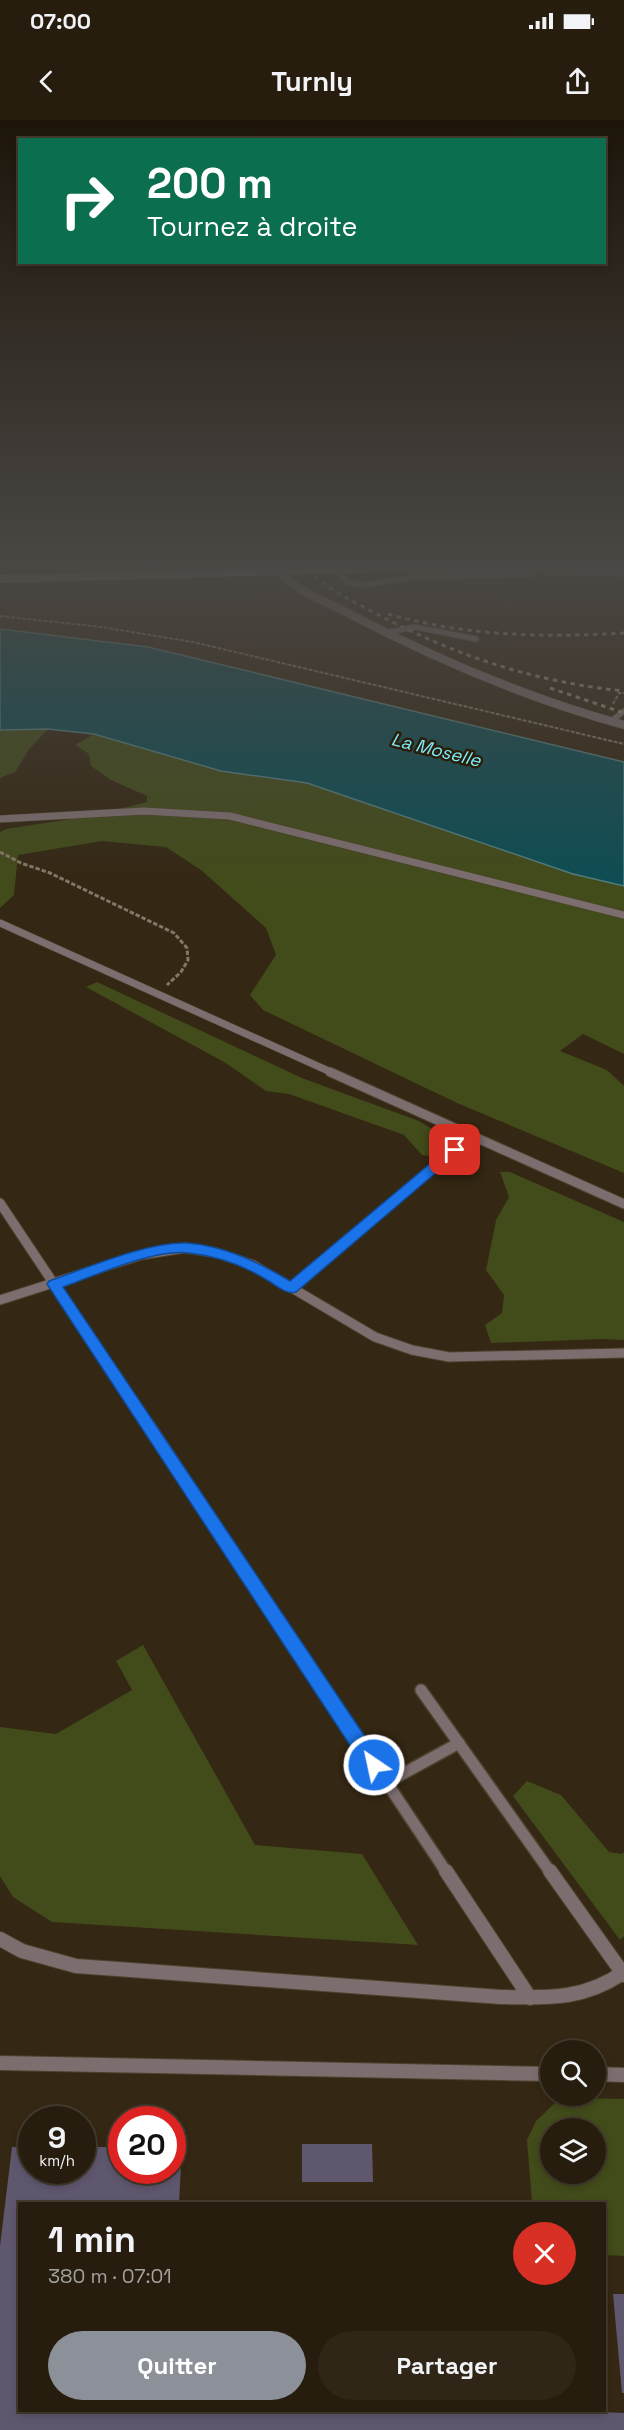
<!DOCTYPE html>
<html lang="fr">
<meta charset="utf-8">
<style>
body{margin:0;font-family:"Space Grotesk",sans-serif;background:#2f2617;color:#f1f3f6;height:100vh;display:flex;flex-direction:column;font-size:22px;white-space:nowrap}
*{box-sizing:border-box;margin:0}
p{font-size:20px;color:#a4a29e}
.icon{flex:none;width:33px;height:33px;fill:none;stroke:currentColor;stroke-width:2;stroke-linecap:round;stroke-linejoin:round}
.map{position:relative;flex:1;overflow:hidden}
.panel{position:absolute;left:18px;top:2082px;width:588px;height:210px;display:flex;flex-direction:column;background:#271d0e;border-radius:0px;box-shadow:0 3px 9px #0003,0 0 0 2px #433b2e}
.panel>*{flex:none}
.top-card{position:absolute;left:18px;top:18px;width:588px;height:126px;border-radius:0px;box-shadow:0 3px 9px #0003,0 0 0 2px #433b2e;background:#0b6e4f;color:#fff;overflow:hidden}
.buttons{position:absolute;left:540px;top:1920px;display:grid;gap:12px}
.buttons a{display:grid;place-items:center;width:66px;height:66px;border-radius:50%;background:#271d0e;box-shadow:0 3px 9px #0003,0 0 0 2px #433b2e;font-size:30px}
.speed{position:absolute;left:18px;top:1986px;display:flex;gap:12px;font-size:30px;font-weight:700;text-align:center}
.speed>*{display:grid;place-content:center;width:78px;height:78px;border-radius:50%;background:#271d0e;box-shadow:0 3px 9px #0003,0 0 0 2px #433b2e;line-height:1}
.speed small{font-size:15px;font-weight:400}
.speed .limit{border:9px solid #d22;background:#fff;color:#111}
.pin{position:absolute;display:grid;place-items:center;width:51px;height:51px;color:#fff;margin:-26px;border-radius:12px;box-shadow:0 3px 9px #0006}
.me{position:absolute;width:66px;margin:-33px;rotate:326deg;stroke-linejoin:round;filter:drop-shadow(0 0 4px #0008)}
.turn{display:flex;align-items:center;gap:21px;height:126px;padding:0 30px;font-size:27px}
.turn .icon{width:78px;height:78px;stroke-width:2.5}
.turn b{display:block;font-size:42px;line-height:51px}
.round{display:grid;place-items:center;flex:none;width:63px;height:63px;border-radius:32px;background:#2f2617}
.summary{display:flex;align-items:center;justify-content:space-between;height:102px;padding:0 30px}
h1{font-size:36px;font-weight:700;line-height:45px}
.action{display:flex;gap:12px;margin-top:auto;padding:12px 30px}
.action a{flex:1;height:69px;border-radius:36px;background:#8c9099;color:#fff;font-size:24px;font-weight:700;line-height:69px;text-align:center}
.action a+a{background:#2f2617;color:#f1f3f6}
.status{display:flex;justify-content:space-between;align-items:center;height:42px;padding:0 30px;background:#271d0e;direction:ltr}
.status svg{height:16px;fill:currentColor}
header{display:flex;justify-content:space-between;align-items:center;height:78px;padding:0 30px;background:#271d0e;font-size:27px;font-weight:700}
.map>svg:first-child{display:block}
.green{fill:#424b1a;fill-rule:evenodd}
.water{fill:#0d4d54;stroke:#527c7d;stroke-width:1.5}
.building{fill:#5f576e}
.lines{fill:none;stroke-linecap:round;stroke-linejoin:round}
.lane-far4-casing{stroke:#4f422f;stroke-width:7}
.lane-far3-casing{stroke:#4f422f;stroke-width:8}
.lane-far2-casing{stroke:#4f422f;stroke-width:11}
.lane-far1-casing{stroke:#4f422f;stroke-width:14}
.lane-casing{stroke:#4f422f;stroke-width:16}
.street-casing{stroke:#4f422f;stroke-width:9}
.secondary-casing{stroke:#4f422f;stroke-width:9}
.path-far1{stroke:#837867;stroke-width:2;stroke-dasharray:4 1.5;stroke-linecap:butt}
.path{stroke:#837867;stroke-width:3;stroke-dasharray:4.5 2;stroke-linecap:butt}
.lane-far4{stroke:#7c6e6f;stroke-width:5}
.lane-far3{stroke:#7c6e6f;stroke-width:7}
.lane-far2{stroke:#7c6e6f;stroke-width:9}
.lane-far1{stroke:#7c6e6f;stroke-width:11}
.lane{stroke:#7c6e6f;stroke-width:14}
.street{stroke:#7c6e6f;stroke-width:8}
.secondary{stroke:#ab9596;stroke-width:8}
.rail{stroke:#948979;stroke-width:3;stroke-dasharray:4.5 4.5;stroke-linecap:butt}
.route{fill:#1a73e8;stroke:#114b97;stroke-width:1.5}
.labels{text-anchor:middle;stroke-width:5;stroke-linejoin:round;paint-order:stroke}
.far-water-label{font-size:18px;font-style:italic;fill:#7cecfc;stroke:#2a1d09}
</style>
<div class="status"><b>07:00</b><svg viewBox="0 0 49 12"><path d="M0 12V9h3v3zM5 12V6h3v6zM10 12V3h3v9zM15 12V0h3v12zM26 1h20v11H26zM47 4h2v5h-2z"/></svg></div>
<header><svg class="icon" aria-label="back" viewBox="0 0 24 24"><path d="M15 5l-7 7 7 7"/></svg>Turnly<svg class="icon" aria-label="share" viewBox="0 0 24 24"><path d="M12 15V3M7 8l5-5 5 5M5 13v7h14v-7"/></svg></header>
<div class="map">
<svg width="624" height="2310" viewBox="0 0 624 2310">
<rect width="100%" height="100%" fill="#342713"/>
<g class="green">
<polygon points="48,609 29,629 15,652 0,658 0,610"/>
<polygon points="94,614 221,651 307,663 573,754 624,766 624,934 583,914 560,931 607,950 624,966 624,1053 457,983 263,890 250,875 276,835 266,808 201,750 166,727 102,721 18,735 14,775 0,788 0,712 6,709 91,696 147,682 147,676 111,660 91,646 89,634 75,625"/>
<polygon points="97,862 302,958 419,1001 440,1014 440,1024 429,1036 422,1035 404,1015 289,974 266,971 224,942 86,867"/>
<polygon points="500,1052 510,1052 624,1102 624,1220 603,1219 491,1223 485,1205 502,1193 504,1175 486,1150 496,1100 509,1077"/>
<polygon points="143,1525 255,1725 362,1734 418,1825 52,1802 13,1777 0,1756 0,1607 56,1614 132,1570 116,1541"/>
<polygon points="527,1661 561,1675 609,1732 622,1734 624,1732 624,1816 620,1820 513,1676"/>
<path d="M578,1978L624,1979V2136L605,2135L604,2084L532,2083L527,2020L536,2001L557,1981ZM596,2008V2054H550V2008Z"/>
</g>
<polygon class="water" points="0,509 148,527 624,642 624,766 573,754 307,663 221,651 94,614 48,609 0,610"/>
<g class="building">
<polygon points="302,2024 372,2024 373,2062 302,2062"/>
<polygon points="12,2027 32,2027 32,2050 82,2050 82,2027 122,2027 122,2050 172,2050 172,2027 182,2027 179,2084 20,2084 20,2290 554,2290 624,2293 624,2310 0,2310 0,2126"/>
<polygon points="613,2174 624,2174 624,2273 622,2273"/>
</g>
<g class="lines">
<g class="lane-far4-casing">
<g id="lane-far4">
<polyline points="276,444 284,451"/>
<polyline points="534,448 546,452 624,454"/>
<polyline points="338,450 347,462 365,465 412,457 532,455"/>
<polyline points="152,455 153,444"/>
<polyline points="385,513 415,507 476,519"/>
<polyline points="610,602 624,591"/>
</g>
</g>
<g class="lane-far3-casing">
<g id="lane-far3">
<polyline points="0,699 144,691 230,696 624,795"/>
<polyline points="0,803 333,953"/>
</g>
</g>
<g class="lane-far2-casing">
<g id="lane-far2">
<polyline points="330,952 624,1084"/>
<polyline points="0,1083 150,1308"/>
<polyline points="291,1168 471,1016"/>
<polyline points="0,1180 141,1135 185,1128 217,1133 253,1145 375,1217 412,1230 449,1237 624,1233"/>
</g>
</g>
<g class="lane-far1-casing">
<g id="lane-far1">
<polyline points="149,1306 447,1753"/>
<polyline points="421,1570 551,1753"/>
<polyline points="386,1663 459,1623"/>
</g>
</g>
<g class="lane-casing">
<g id="lane">
<polyline points="446,1751 530,1878"/>
<polyline points="550,1751 624,1855"/>
<path d="M0,1819L22,1831L76,1846L501,1877C548,1878 584,1880 624,1852"/>
<polyline points="0,1943 550,1954"/>
<polyline points="596,1954 624,1955"/>
</g>
</g>
<g class="street-casing">
<g id="street">
<polyline points="387,449 624,448"/>
<path d="M278,451C296,471 325,481 348,493C437,540 527,578 624,605"/>
</g>
</g>
<g class="secondary-casing">
<polyline id="secondary" points="0,459 383,448 410,444"/>
</g>
<g class="path-far1">
<polyline points="0,496 101,507 193,522 624,624"/>
<polyline points="613,584 619,573 624,573"/>
</g>
<polyline class="path" points="0,732 21,743 50,753 174,813 187,828 188,840 181,852 167,865"/>
<use href="#lane-far4" class="lane-far4"/>
<use href="#lane-far3" class="lane-far3"/>
<use href="#lane-far2" class="lane-far2"/>
<use href="#lane-far1" class="lane-far1"/>
<use href="#lane" class="lane"/>
<use href="#street" class="street"/>
<use href="#secondary" class="secondary"/>
<g class="rail">
<path d="M302,444C323,467 350,480 377,494C456,536 535,562 624,571"/>
<path d="M388,494C466,516 543,518 624,513"/>
<polyline points="550,568 624,593"/>
</g>
</g>
<linearGradient id="sky" x2="0" y2="1"><stop stop-color="#1d150a"/><stop offset="0.58" stop-color="#4a4744"/><stop offset="1" stop-color="#4a4744" stop-opacity="0"/></linearGradient>
<rect width="624" height="767" fill="url(#sky)"/>
<path class="route" d="M455,1026L459,1027L461,1030L459,1033L296,1172C286,1175 276,1165 267,1160C243,1145 217,1136 189,1133C153,1129 97,1155 63,1167L380,1639L383,1645L380,1651L374,1653L367,1651L47,1164L49,1161C87,1148 149,1121 187,1123C225,1126 258,1142 290,1161L450,1027Z"/>
<g class="labels">
<g class="far-water-label">
<text transform="translate(436 630) rotate(14)" y="6">La Moselle</text>
</g>
</g>
</svg>
<div class="buttons">
<a><svg class="icon" aria-label="search" viewBox="0 0 24 24"><circle cx="10" cy="10" r="6"/><path d="M15 15l6 6"/></svg></a>
<a><svg class="icon" aria-label="layers" viewBox="0 0 24 24"><path d="M12 4l9 5-9 5-9-5zM3 14l9 5 9-5"/></svg></a>
</div>
<div class="speed"><div>9<small>km/h</small></div><div class="limit">20</div></div>
<div class="pin" style="left:455px;top:1030px;background:#d93025"><svg class="icon" aria-label="arrive" viewBox="0 0 24 24"><path d="M6 21V4h12l-3 4 3 4H6"/></svg></div>
<svg class="me" style="left:374px;top:1645px" viewBox="-20 -20 40 40"><circle r="17" fill="#1a73e8" stroke="#fff" stroke-width="3"/><path d="M0-11L8 9 0 5-8 9z" fill="#fff"/></svg>
<div class="top-card">
<div class="turn"><svg class="icon" aria-label="right" viewBox="0 0 24 24"><path d="M7 20v-9h11M14 6l5 5-5 5"/></svg><div><b>200 m</b>Tournez à droite</div></div>
</div>
<section class="panel">
<div class="summary"><div><h1>1 min</h1><p>380 m · 07:01</p></div><a class="round" style="background:#d93025;color:#fff"><svg class="icon" aria-label="close" viewBox="0 0 24 24"><path d="M6 6l12 12M18 6L6 18"/></svg></a></div>
<div class="action"><a>Quitter</a><a>Partager</a></div>
</section>
</div>
